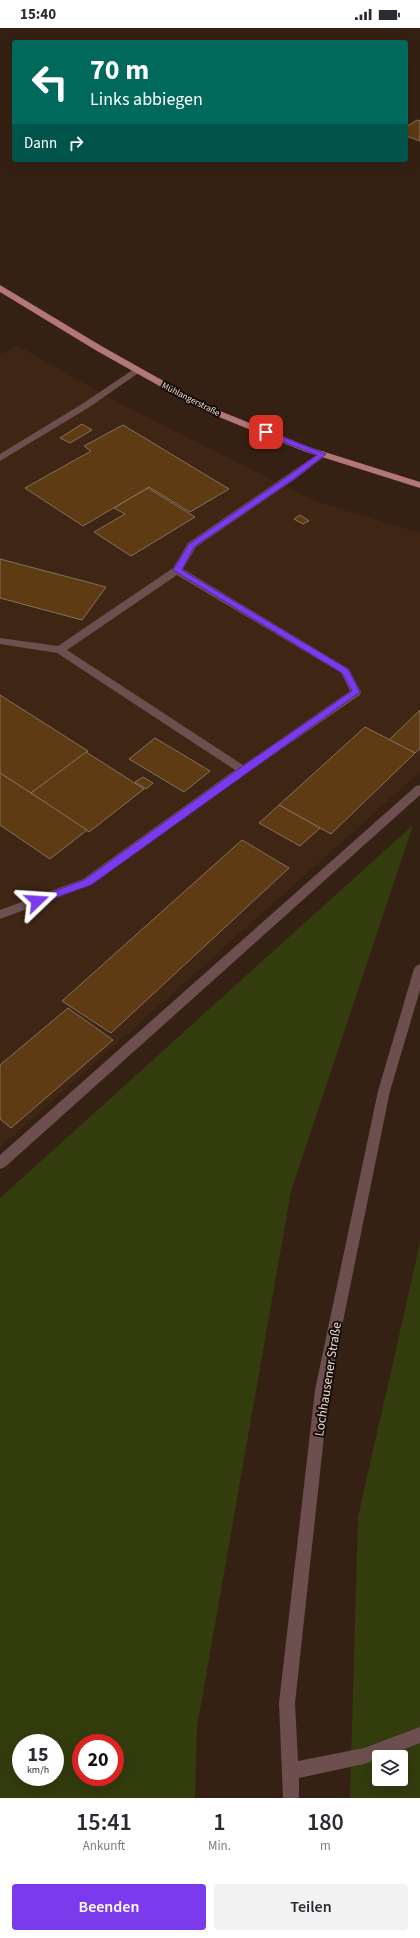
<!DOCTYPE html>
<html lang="de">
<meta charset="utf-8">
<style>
body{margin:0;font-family:"Source Sans 3",sans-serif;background:#f2f2f3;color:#2b2b33;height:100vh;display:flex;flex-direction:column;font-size:15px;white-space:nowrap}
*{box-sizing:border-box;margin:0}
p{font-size:13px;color:#7c7c81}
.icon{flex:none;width:22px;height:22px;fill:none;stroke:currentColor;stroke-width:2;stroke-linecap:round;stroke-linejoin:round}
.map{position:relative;height:1770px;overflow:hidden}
.drawer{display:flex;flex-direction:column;background:#fff;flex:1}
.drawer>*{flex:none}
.banner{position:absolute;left:12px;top:12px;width:396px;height:122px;border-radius:4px;box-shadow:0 4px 16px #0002;background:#00695c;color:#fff;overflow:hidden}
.tools{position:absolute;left:372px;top:1722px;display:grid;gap:8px}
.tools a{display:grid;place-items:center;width:36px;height:36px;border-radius:4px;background:#fff;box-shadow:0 4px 16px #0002;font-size:20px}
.speed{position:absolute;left:12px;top:1706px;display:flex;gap:8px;font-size:20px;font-weight:700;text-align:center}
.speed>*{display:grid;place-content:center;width:52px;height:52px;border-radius:50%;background:#fff;box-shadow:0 4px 16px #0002;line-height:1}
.speed small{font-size:10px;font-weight:400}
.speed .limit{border:6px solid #d22;background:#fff;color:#111}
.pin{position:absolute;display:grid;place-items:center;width:34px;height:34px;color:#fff;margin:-17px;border-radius:8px;box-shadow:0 2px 6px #0006}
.me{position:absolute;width:44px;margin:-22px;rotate:70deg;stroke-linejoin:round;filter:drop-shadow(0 0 3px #0008)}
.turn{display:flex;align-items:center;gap:14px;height:84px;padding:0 12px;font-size:18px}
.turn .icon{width:52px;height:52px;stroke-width:2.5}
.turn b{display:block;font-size:28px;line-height:34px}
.then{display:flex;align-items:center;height:38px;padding:0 12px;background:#0003;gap:8px;font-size:15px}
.eta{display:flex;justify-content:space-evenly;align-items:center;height:68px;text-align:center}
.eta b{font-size:24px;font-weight:600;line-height:28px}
.button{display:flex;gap:8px;margin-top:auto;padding:8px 12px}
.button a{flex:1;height:46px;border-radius:4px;background:#7c3aed;color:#fff;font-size:16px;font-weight:600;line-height:46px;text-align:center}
.button a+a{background:#f2f2f3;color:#2b2b33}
.status{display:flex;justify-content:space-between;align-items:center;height:28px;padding:0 20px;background:#fff;direction:ltr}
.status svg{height:11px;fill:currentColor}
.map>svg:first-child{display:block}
.built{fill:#3f2514}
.green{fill:#323c0d;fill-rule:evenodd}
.building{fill:#5f3b13;stroke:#85715e}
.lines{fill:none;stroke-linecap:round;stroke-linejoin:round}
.minor{fill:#6d4f50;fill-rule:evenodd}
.major{fill:#b3767a;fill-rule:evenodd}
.route{fill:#7c3aed;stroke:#51269a}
.labels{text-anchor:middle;stroke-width:4;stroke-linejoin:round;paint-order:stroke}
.far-street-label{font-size:9px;fill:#ecddd5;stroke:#160d08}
.near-street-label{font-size:13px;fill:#ecddd5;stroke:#160d08}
</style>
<div class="status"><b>15:40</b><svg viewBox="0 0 49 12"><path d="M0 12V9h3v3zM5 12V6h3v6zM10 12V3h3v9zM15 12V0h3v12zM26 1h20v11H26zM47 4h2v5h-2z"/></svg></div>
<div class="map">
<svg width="420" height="1770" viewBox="0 0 420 1770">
<rect width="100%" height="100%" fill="#352114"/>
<polygon class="built" points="18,318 123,377 314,473 420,505 420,744 0,1120 0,326"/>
<g class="green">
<path d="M413,797L291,1163L197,1699L195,1770H0V1170ZM21,1715H55V1749H21ZM81,1715H115V1749H81Z"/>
<path d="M420,1215V1770H350L358,1489ZM379,1729H401V1751H379Z"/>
</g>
<g class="building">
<polygon points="417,92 420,93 420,113 406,108 406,99"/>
<polygon points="82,396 92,402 70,415 60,410"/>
<polygon points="123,397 229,461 190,484 149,459 83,498 25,460 91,423 84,418"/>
<polygon points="148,460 195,489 131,528 94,504 125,486 114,480"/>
<polygon points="300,487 309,493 303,496 294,491"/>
<polygon points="0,531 106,559 82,592 0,570"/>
<polygon points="0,667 88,723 31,765 0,745"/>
<polygon points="420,682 420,721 415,725 389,712"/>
<polygon points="365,699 415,725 331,806 279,777"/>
<polygon points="155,710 210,743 184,764 129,731"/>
<polygon points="86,724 144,761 89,804 31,765"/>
<polygon points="0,745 31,765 87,802 50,831 0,797"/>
<polygon points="143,749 153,755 146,761 135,754"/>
<polygon points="279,777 320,800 300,818 259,795"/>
<polygon points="242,812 289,840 111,1005 62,973"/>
<polygon points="68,980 113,1012 11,1100 0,1091 0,1037"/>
</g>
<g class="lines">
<g class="minor">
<polygon points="137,339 140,340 140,344 88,380 0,433 0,426 82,376"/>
<path d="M322,423L325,424V428L294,452L196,519L183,541L349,641L361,664L360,667L247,745L91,857L0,891V882L83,851L235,742L57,625L0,616V610L58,618L173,540L188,515ZM177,547L341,645L350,663L243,737L67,622Z"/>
<polygon points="420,757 420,767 5,1139 0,1141 0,1127 416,758"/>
<polygon points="420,936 420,962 390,1063 329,1362 295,1675 298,1733 364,1720 420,1699 420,1715 384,1729 379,1729 379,1731 364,1736 299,1750 299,1770 283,1770 279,1675 315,1362 378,1063 414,941 416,938"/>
</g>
<polygon class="major" points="0,257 103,319 210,379 312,420 420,454 420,460 306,424 204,383 97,323 0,264"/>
</g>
<polygon class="route" points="263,403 268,403 326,426 294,451 194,519 182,542 348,641 360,664 91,857 40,875 34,875 34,871 84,852 240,740 352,663 342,645 173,542 189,516 288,448 317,427 263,406"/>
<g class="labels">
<g class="far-street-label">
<text transform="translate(191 371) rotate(27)" y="3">Mühlangerstraße</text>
</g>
<g class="near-street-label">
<text transform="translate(327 1351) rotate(-81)" y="5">Lochhausener Straße</text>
</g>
</g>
</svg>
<div class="tools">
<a><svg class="icon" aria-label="layers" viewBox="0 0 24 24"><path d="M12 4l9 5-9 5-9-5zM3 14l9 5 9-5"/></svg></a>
</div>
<div class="speed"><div>15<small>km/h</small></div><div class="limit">20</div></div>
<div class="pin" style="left:266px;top:404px;background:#d93025"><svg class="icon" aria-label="arrive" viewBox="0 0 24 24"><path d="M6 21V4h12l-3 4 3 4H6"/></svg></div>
<svg class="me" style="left:37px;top:873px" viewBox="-20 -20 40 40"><path d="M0-17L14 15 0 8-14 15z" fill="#7c3aed" stroke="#fff" stroke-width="4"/></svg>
<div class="banner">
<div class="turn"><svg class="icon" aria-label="left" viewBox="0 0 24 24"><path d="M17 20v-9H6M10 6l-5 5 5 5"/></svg><div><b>70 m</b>Links abbiegen</div></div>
<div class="then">Dann<svg class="icon" aria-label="right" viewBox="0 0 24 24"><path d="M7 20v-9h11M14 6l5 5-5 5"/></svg></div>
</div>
</div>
<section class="drawer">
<div class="eta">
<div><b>15:41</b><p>Ankunft</p></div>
<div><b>1</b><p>Min.</p></div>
<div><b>180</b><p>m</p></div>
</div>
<div class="button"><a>Beenden</a><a>Teilen</a></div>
</section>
